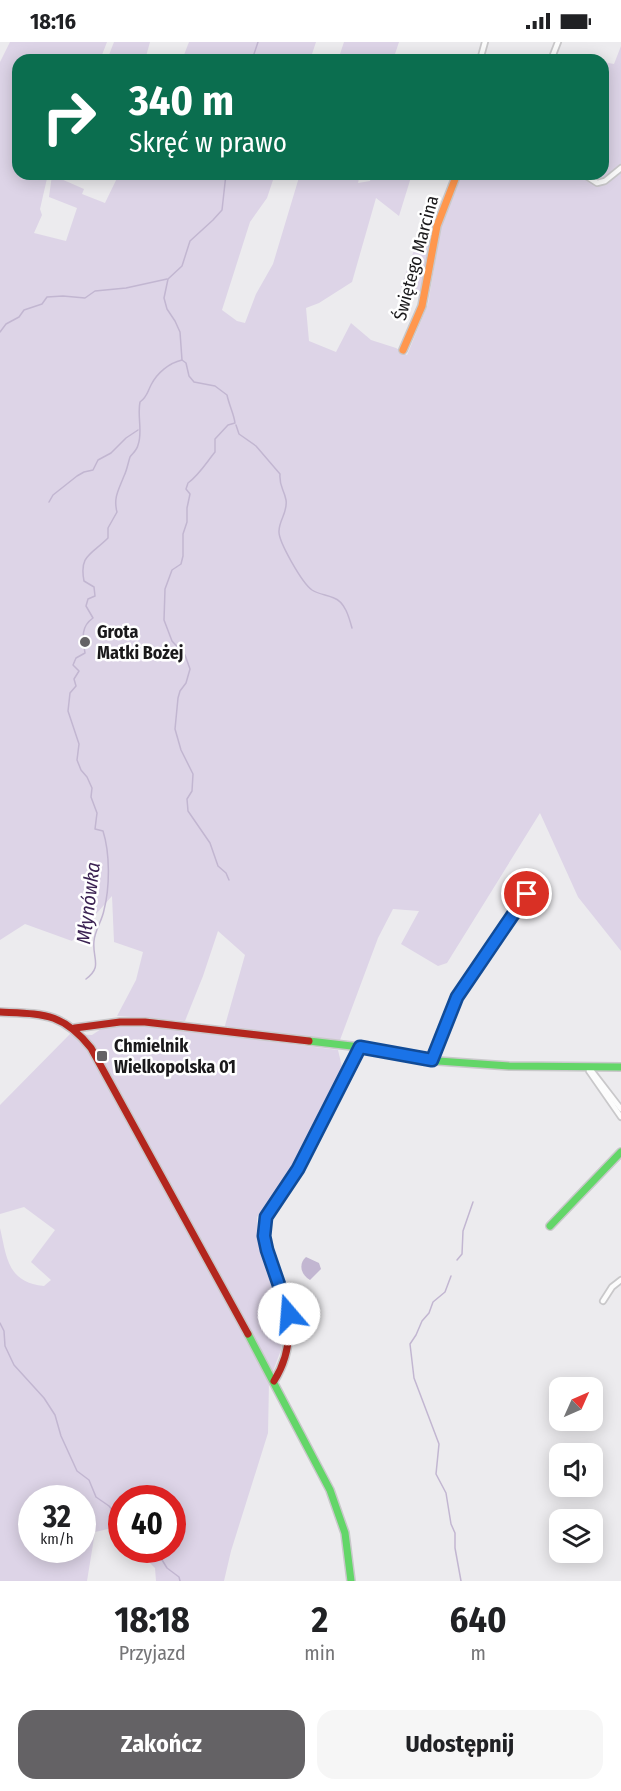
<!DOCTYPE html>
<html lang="pl">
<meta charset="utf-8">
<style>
body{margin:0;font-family:"Fira Sans Condensed",sans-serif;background:#f6f6f6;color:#202124;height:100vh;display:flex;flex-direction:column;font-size:22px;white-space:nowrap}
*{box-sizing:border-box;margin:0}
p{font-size:20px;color:#757577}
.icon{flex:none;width:33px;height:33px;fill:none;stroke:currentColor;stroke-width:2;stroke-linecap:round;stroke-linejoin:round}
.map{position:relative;height:1539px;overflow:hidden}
.details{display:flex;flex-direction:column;background:#fff;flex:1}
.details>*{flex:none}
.banner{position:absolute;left:12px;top:12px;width:597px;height:126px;border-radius:18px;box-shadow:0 3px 15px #0003;background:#0b6e4f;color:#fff;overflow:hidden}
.needle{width:39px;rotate:45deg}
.buttons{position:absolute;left:549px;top:1335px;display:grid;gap:12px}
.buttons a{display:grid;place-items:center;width:54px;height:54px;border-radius:12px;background:#fff;box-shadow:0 3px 15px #0003;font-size:30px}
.speed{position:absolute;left:18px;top:1443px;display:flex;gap:12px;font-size:30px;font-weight:700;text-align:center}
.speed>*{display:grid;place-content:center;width:78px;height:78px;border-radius:50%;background:#fff;box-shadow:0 3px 15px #0003;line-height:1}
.speed small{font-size:15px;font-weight:400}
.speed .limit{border:9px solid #d22;background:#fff;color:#111}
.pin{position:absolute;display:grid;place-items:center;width:51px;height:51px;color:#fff;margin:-26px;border:3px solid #fff;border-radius:50%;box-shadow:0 2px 6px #0007}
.me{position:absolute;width:66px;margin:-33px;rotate:342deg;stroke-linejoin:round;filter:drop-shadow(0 0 4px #0008)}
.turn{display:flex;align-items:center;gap:21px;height:126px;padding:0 18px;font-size:27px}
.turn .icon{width:78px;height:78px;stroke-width:2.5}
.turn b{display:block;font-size:42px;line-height:51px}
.eta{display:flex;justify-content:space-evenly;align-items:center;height:102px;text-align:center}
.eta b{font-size:36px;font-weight:700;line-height:42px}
.cta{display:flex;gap:12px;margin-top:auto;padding:12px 18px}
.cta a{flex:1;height:69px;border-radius:18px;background:#646265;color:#fff;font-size:24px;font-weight:700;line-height:69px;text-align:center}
.cta a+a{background:#f6f6f6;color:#202124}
.status{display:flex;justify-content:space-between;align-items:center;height:42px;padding:0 30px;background:#fff;direction:ltr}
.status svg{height:16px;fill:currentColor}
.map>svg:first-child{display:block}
.green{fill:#ddd4e7;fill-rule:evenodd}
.water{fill:#c2b6d1}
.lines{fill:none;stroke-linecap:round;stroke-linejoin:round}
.stream{stroke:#c2b6d1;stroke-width:1.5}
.street-casing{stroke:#c9c8ca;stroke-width:8}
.fast-casing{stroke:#c9c8ca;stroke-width:10}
.slow-casing{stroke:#c9c8ca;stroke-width:10}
.jam-casing{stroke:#c9c8ca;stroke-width:10}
.street{stroke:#fcfcfc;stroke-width:4.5}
.fast{stroke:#63d668;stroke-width:7}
.slow{stroke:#ff974d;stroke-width:7}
.jam{stroke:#b3261e;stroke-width:7}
.route-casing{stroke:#114b97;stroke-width:15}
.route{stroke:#1a73e8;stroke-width:10}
.poi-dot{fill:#646265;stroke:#fff;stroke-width:2}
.labels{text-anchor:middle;stroke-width:5;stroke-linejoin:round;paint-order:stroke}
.street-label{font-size:18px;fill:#1a191b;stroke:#fff}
.poi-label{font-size:18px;font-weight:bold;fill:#1a191b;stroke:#fff;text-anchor:start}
.water-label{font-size:20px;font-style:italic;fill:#3c2353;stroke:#fff}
</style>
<div class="status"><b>18:16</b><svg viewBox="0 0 49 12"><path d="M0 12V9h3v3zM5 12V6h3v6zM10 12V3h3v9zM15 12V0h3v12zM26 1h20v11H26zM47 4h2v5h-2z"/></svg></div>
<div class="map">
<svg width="621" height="1539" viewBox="0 0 621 1539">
<rect width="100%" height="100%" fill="#ecebee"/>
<g class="green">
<polygon points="10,0 107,0 100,18 18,18 18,132 48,132 40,167 42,173 34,191 66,199 77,166 49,155 52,133 84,147 82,152 105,161 119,132 275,132 267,156 250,180 222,268 237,279 245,281 256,252 273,222 300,132 360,132 358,141 370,139 372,132 412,132 399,174 376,156 352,240 319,261 306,266 309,299 336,310 351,281 371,298 396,306 407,313 428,262 441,184 462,132 603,132 603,20 614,22 621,4 621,909 578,855 540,771 447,921 438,924 401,902 419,869 393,867 378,896 340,998 224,987 245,913 218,889 203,934 185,979 117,974 136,938 143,910 114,900 112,854 72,899 25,882 0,898 0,20"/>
<polygon points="114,0 150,0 145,18 107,18"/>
<polygon points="189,0 316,0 310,18 182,18"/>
<polygon points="344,0 399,0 393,18 338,18"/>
<polygon points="419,194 428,204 421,250 401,245"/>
<path d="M126,983L188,989L338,1008L343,1029L281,1145L257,1175L258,1196L285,1273L281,1308L269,1340L268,1391L231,1509L224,1539H156L155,1526L143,1514V1508H172V1456H122L121,1484L95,1490L87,1539H0V1186C7,1216 7,1240 44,1244L51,1238L31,1220L55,1188L24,1165L0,1172V1063L70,992L92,993L104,985ZM32,1456H82V1508H32Z"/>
</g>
<path class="water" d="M306,1215L319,1221L321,1227L310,1238C301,1233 298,1222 306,1215Z"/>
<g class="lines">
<g class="stream">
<polyline points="252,18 258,0"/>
<polyline points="0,290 6,282 19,275 24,268 42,262 47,255 63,254 85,256 95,249 126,246 167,237"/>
<path d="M182,318L186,321L189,334L194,340L215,344L227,353C229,363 234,372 235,381L228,383L215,397V410C206,421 199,433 188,441L186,447L190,452L187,466V480L183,492V514L181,522L172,528L165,547L164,578L172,599L185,613L190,627L186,641L180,649L178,656L175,687L181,708L193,732L192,749L187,757L188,769L210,801L218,824L226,831L229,838"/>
<path d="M236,383L239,392L256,404L280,432C279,445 284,447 286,458C288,470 279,478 279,489C278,499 302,541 312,548C318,552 327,553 334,556C345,560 349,575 352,586"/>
<polyline points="49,460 53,453 77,434 84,430 93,428 98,418 111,411 126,396 138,388"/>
<path d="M86,937C103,924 92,917 94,899C95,888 102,879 104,868C110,845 110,811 103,789L95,787L97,771L91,755L92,746L87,735L81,728L77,718L79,702L68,669L70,651L76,644L74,637L79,629L73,623L76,616L85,611C83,597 80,585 93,576L86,564L88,557L95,554L94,545L84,539C79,513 91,513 108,496V486L117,470C113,456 119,447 124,434C127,428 128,421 130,415C133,411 137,408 138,403C143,390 137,374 140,360C147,355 147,351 151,343C157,331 169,321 182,318L180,290L175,279L167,267L164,256L168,237L182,224L190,199L213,178L222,168L226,132"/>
<polyline points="457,1218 462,1212 463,1189 473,1160"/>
<polyline points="451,1234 445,1250 433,1260 429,1271 422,1279 416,1293 410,1302 414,1336 439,1402 436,1432 446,1451 451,1482 455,1491 455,1506 461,1539"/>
<polyline points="0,1281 4,1289 5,1304 14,1323 44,1356 55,1373 61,1394 77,1429 89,1438 96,1455 109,1464 122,1479"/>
<polyline points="156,1508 167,1526 179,1535 180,1539"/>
</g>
<g class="street-casing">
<g id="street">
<polyline points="480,18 485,0"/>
<polyline points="551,18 558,0"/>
<polyline points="583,132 597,141 605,139 621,126"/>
<polyline points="432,1018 457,955 527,852"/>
<polyline points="589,1025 589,1029 621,1075"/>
<polyline points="591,1028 621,1067"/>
<polyline points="603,1259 612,1245 621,1238"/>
</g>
</g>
<g class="fast-casing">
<g id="fast">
<polyline points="309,999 360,1005 424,1018 509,1024 621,1025"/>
<polyline points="550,1184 621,1110"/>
<polyline points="248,1292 330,1448 345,1491 351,1539"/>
</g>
</g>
<g class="slow-casing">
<polyline id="slow" points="403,308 422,264 437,184 457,132"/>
</g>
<g class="jam-casing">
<g id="jam">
<path d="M0,970C43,972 62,970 91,1006L248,1292"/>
<polyline points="75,986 120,980 145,980 309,999"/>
<path d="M274,1339C300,1297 286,1264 271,1221C267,1209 262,1194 265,1181C268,1164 295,1132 305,1115C325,1080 342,1042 360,1005"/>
</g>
</g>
<use href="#street" class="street"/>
<use href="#fast" class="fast"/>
<use href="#slow" class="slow"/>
<use href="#jam" class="jam"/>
</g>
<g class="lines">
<g class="route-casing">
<polyline id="route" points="289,1272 267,1208 264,1194 266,1175 298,1127 360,1005 432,1018 457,955 527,852"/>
</g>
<use href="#route" class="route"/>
</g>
<g class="poi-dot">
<circle cx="85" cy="600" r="6"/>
<rect x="96" y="1008" width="12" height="12" rx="3"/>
</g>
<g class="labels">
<g class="street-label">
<text transform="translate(416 216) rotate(-75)" y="6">Świętego Marcina</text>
</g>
<g class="poi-label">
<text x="97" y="596">Grota<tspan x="97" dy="21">Matki Bożej</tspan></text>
<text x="114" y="1010">Chmielnik<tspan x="114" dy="21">Wielkopolska 01</tspan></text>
</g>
<g class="water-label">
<text transform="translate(88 861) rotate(-83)" y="7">Młynówka</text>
</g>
</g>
</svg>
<div class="buttons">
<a><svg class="needle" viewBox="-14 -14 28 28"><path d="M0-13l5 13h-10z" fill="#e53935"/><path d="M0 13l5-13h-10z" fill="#757577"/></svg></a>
<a><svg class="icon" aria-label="sound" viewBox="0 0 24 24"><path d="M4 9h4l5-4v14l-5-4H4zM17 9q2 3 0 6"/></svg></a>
<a><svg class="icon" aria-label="layers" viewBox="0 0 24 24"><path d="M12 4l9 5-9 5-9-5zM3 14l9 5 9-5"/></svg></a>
</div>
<div class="speed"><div>32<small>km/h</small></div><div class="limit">40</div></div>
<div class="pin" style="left:527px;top:852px;background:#d93025"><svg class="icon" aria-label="arrive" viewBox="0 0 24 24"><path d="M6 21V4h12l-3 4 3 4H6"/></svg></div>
<svg class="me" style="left:289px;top:1272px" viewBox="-20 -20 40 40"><circle r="19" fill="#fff"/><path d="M0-13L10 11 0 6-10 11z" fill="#1a73e8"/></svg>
<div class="banner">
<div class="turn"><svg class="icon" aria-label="right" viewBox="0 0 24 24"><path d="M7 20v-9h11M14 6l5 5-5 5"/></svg><div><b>340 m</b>Skręć w prawo</div></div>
</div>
</div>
<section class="details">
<div class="eta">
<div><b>18:18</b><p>Przyjazd</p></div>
<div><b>2</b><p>min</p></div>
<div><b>640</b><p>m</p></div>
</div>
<div class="cta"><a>Zakończ</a><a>Udostępnij</a></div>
</section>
